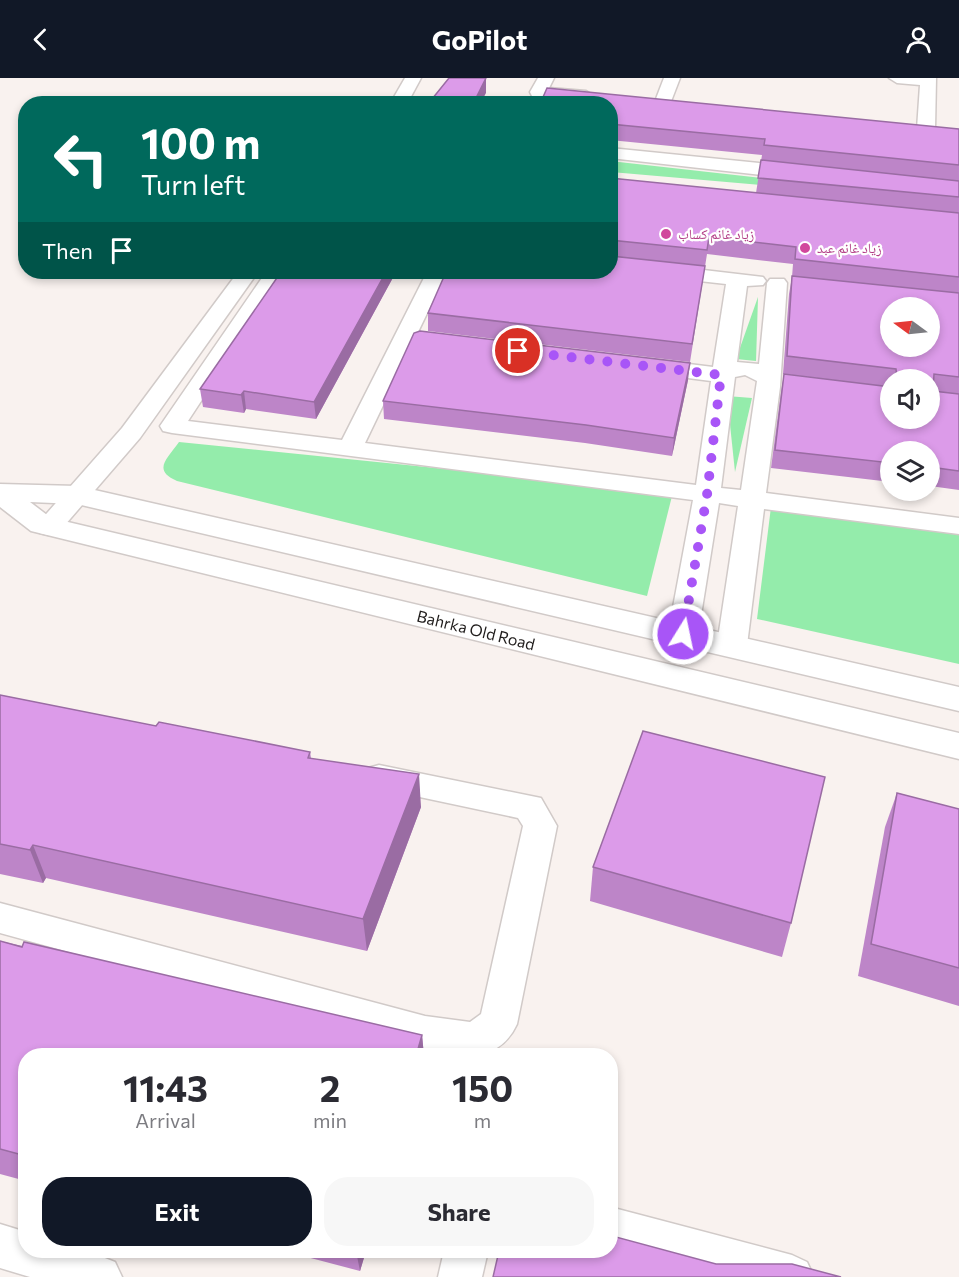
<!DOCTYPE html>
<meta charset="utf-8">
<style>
body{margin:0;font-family:Commissioner,"Noto Naskh Arabic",sans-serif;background:#f7f7f7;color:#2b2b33;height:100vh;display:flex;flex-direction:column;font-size:22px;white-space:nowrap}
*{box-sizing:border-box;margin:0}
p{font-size:20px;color:#7c7c81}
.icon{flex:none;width:33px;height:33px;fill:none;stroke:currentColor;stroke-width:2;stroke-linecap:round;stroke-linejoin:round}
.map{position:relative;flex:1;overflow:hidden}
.details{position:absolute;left:18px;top:970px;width:600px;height:210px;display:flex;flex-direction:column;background:#fff;border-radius:24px;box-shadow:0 3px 9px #0003}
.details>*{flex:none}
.guide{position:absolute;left:18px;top:18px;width:600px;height:183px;border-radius:24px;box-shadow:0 3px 9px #0003;background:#00695c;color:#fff;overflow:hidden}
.needle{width:39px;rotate:285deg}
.controls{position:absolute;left:880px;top:219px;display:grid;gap:12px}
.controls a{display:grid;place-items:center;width:60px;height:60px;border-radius:50%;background:#fff;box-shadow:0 3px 9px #0003;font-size:30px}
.pin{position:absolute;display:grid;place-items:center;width:51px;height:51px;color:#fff;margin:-26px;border:3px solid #fff;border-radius:50%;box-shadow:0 2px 6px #0007}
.me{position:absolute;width:66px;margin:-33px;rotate:10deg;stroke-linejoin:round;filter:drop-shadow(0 0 4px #0008)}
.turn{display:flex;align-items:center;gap:21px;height:126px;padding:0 24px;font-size:27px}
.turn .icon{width:78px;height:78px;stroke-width:2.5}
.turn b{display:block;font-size:42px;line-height:51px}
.then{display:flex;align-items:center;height:57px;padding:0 24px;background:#0003;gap:12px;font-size:22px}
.eta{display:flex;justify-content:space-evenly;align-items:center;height:102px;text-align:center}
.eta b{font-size:36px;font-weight:700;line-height:42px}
.button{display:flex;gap:12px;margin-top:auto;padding:12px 24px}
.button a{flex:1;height:69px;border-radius:24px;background:#111827;color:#fff;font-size:24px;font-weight:700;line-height:69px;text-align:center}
.button a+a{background:#f7f7f7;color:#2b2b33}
header{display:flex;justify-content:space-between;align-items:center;height:78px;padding:0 24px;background:#111827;color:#fff;font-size:27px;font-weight:700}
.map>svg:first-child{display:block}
.green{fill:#94ecab}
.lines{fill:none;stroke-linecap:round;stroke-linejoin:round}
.minor-casing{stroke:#d1cac8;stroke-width:3}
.tertiary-casing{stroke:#d1cac8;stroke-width:3}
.minor{fill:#fff;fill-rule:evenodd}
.tertiary{fill:#fff;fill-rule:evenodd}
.wall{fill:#bd85c8;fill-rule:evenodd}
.shaded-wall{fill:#9a6ca3}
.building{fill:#dc9be9;stroke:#9a6ca3;stroke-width:1.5;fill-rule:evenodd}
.route{stroke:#a855f7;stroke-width:10;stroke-dasharray:0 18}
.hotel-dot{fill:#d1479c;stroke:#fff;stroke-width:2}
.labels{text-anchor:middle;stroke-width:4.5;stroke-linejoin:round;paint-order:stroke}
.far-hotel-label{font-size:14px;fill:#b23c85;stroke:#fff;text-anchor:start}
.street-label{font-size:16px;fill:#201d1c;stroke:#fff}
</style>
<header><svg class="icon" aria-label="back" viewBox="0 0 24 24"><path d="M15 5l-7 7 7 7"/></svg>GoPilot<svg class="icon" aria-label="person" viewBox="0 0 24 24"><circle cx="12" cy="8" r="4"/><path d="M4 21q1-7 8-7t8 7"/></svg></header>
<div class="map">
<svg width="959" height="1199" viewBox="0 0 959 1199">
<rect width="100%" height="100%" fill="#f9f2ef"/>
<g class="green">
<polygon points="610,83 959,122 959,124 611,94"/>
<polygon points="758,219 756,283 736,281"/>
<polygon points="727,318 752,320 735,394"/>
<path d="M179,364L673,414L647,518L177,403C152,392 167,381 179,364Z"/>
<polygon points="771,429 959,454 959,586 757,541"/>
</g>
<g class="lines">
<g class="minor-casing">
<g id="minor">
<polygon points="405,0 421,0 407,26 390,26"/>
<polygon points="538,0 554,0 549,10 586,13 594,18 586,23 532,18 530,14"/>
<polygon points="664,0 680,0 670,26 662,31 654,26"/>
<polygon points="889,0 936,0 935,51 932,55 926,56 917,51 920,7 897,5"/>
<polygon points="610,70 798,89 807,95 798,101 610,80"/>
<path d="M610,181L763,199L766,203L763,207L747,208L737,284L759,286L767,205L770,201H784L787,205L780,309L766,415L959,440V456L764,431L747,567L742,574L732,577L722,574L717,567L738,428L719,425L698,556L693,563L683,566L673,563L668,556L693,422L172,355L163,353L160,348L266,194H286L188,343L342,362L427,194H447L418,254L460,260L463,265L460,270L452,272L412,267L365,365L696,407L711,303L649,295L641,293L638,288L641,283L649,281L713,289L726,206L610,193ZM745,297L757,303L741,412L721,410L735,299Z"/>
<polygon points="238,194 258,194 140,360 58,455 49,457 40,455 36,449 40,443 122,350"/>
<path d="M379,687L541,720L557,748L517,946C498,987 461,977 425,972L0,855V825L425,938L470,944L481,936L523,748L518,740L368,708L363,699L368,690Z"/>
<polygon points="610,1129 792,1177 807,1184 814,1199 712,1199 610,1171"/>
<polygon points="0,1146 26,1154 26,1173 87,1173 115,1184 122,1199 30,1199 0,1190"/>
<polygon points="444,1173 488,1173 482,1199 438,1199"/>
</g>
</g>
<g class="tertiary-casing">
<polygon id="tertiary" points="0,406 77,408 959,609 959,633 77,426 30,424 51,440 959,655 959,681 31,453 0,429"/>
</g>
<use href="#minor" class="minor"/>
<use href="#tertiary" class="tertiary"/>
</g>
<g class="wall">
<path d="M610,26L959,51V412L930,408V374H891V404L771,390L781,314L784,296L858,305L783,296L789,216L792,199L793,186L707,176L690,284L428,253V235L610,194V100L756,115L762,77L610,62ZM891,302H930L891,340Z"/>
<polygon points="281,194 396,194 316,341 246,331 244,335 203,329 200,311"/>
<polygon points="688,302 672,378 585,365 384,341 383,323"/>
<polygon points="0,617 156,648 310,674 311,680 421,729 367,873 46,800 43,805 0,796"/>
<polygon points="897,715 959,731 959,928 858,898 885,749"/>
<polygon points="593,789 791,845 782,879 590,823"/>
<polygon points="0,863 422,957 424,978 26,978 26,1103 0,1096"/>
<polygon points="284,1173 366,1173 360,1193"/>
</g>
<g class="shaded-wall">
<polygon points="486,0 486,15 480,26 473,26"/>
<polygon points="386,194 396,194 316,341 314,324"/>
<polygon points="690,285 688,302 672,378 674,360"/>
<polygon points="244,313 246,331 244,335 241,317"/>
<polygon points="419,696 421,729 367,873 363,841"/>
<polygon points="33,767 46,800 43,805 30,772"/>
<polygon points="422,957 424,978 416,978"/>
<polygon points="356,1173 366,1173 360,1193"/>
</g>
<g class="building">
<polygon points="449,0 486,0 473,26 428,26"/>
<polygon points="547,10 959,51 959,87 764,67 765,61 610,46 610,26 540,26"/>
<polygon points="761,82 959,103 959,119 758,100"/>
<polygon points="610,100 959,135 959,199 795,181 796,169 709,159 707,172 610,162"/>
<polygon points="610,171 611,178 705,188 692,266 428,235 446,194 610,194"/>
<polygon points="281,194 386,194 314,324 244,313 241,317 200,311"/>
<path d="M792,198L959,215V299L934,296L933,313L959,316V393L930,389V374H891V385L775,372L784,296L891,309V340H930V302H897L896,291L787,278ZM891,230H930V268H891Z"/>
<polygon points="420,253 690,285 674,360 586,347 383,323 414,255"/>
<polygon points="0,617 156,648 159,644 310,674 308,680 419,696 363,841 33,767 30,772 0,766"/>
<polygon points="643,653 825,699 791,845 593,789"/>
<polygon points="897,715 959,731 959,890 871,866"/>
<polygon points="0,863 22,869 24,864 422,957 416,978 26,978 26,1078 0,1071"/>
<polygon points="610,1151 612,1158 716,1186 792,1186 841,1199 493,1199 499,1173 610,1173"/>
</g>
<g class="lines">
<polyline class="route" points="518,273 721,297 707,417 683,556"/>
</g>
<g class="hotel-dot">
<circle cx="666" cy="156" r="6"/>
<circle cx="805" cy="170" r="6"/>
</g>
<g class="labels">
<g class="far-hotel-label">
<text x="678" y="161">زياد غانم كساب</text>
<text x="817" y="175">زياد غانم عبد</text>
</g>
<g class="street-label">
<text transform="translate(476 552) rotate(14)" y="6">Bahrka Old Road</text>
</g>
</g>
</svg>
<div class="controls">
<a><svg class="needle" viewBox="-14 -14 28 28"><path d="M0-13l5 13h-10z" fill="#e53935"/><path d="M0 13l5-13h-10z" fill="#7c7c81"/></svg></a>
<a><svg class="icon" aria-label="sound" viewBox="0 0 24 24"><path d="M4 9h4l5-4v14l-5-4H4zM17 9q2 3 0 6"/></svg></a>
<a><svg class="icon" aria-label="layers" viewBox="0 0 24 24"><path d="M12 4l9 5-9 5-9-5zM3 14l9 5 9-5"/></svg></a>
</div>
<div class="pin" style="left:518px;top:273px;background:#d93025"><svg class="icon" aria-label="arrive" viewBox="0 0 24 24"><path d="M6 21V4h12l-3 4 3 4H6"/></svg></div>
<svg class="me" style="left:683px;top:556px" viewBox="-20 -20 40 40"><circle r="17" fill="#a855f7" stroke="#fff" stroke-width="3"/><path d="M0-11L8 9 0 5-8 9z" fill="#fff"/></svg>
<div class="guide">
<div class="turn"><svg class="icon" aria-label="left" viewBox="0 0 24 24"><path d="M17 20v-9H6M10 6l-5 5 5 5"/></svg><div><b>100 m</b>Turn left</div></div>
<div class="then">Then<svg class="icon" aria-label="arrive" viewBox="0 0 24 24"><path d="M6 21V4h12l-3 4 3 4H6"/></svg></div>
</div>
<section class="details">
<div class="eta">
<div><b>11:43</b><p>Arrival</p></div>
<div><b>2</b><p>min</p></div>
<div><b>150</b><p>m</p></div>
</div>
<div class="button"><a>Exit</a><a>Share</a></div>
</section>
</div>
